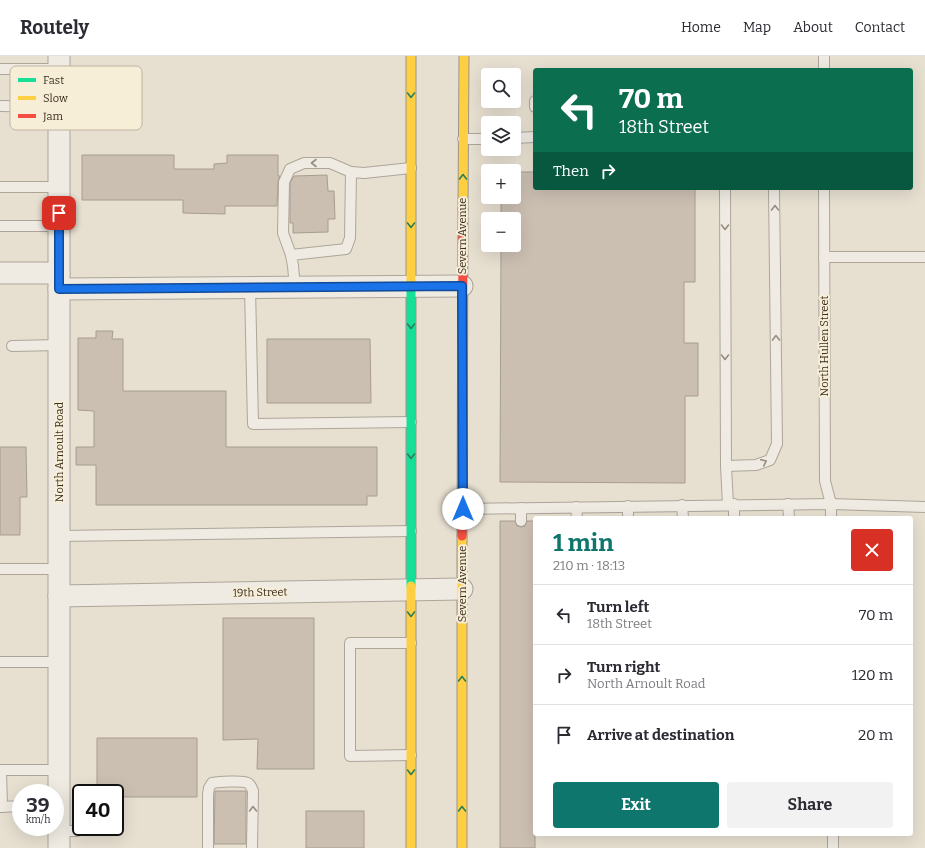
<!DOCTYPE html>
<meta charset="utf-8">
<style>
body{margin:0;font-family:Bitter,serif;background:#f2f2f3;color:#2b2b33;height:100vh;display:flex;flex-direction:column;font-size:15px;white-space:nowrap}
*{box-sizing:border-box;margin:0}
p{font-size:13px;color:#7c7c81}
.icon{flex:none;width:22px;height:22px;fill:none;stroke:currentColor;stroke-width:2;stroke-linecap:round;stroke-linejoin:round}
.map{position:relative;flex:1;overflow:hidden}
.drawer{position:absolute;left:533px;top:460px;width:380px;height:320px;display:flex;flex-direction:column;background:#fff;border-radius:4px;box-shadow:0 4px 16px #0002}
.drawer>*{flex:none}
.hud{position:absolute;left:533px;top:12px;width:380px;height:122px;border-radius:4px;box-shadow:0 4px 16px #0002;background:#0b6e4f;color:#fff;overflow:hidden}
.fabs{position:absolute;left:481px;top:12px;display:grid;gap:8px}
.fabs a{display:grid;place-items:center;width:40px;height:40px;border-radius:4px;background:#fff;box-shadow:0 4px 16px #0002;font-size:20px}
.speed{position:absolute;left:12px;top:728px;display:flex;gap:8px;font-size:20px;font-weight:700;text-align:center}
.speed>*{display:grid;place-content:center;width:52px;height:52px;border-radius:50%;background:#fff;box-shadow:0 4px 16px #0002;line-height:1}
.speed small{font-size:10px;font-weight:400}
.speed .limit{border:2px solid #111;border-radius:6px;background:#fff;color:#111}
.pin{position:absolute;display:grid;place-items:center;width:34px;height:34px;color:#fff;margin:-17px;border-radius:8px;box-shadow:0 2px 6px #0006}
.me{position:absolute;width:44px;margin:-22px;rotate:0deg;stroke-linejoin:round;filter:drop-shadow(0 0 3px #0008)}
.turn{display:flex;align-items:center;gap:14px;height:84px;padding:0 20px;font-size:18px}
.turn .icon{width:52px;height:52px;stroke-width:2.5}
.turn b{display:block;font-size:28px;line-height:34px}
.then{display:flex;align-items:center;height:38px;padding:0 20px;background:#0003;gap:8px;font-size:15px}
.round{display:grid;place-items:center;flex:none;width:42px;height:42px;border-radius:4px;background:#f2f2f3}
.head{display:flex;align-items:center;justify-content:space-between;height:68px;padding:0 20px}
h1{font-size:24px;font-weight:700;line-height:30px;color:#0f766e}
.button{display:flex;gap:8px;margin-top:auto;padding:8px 20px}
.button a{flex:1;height:46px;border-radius:4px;background:#0f766e;color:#fff;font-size:16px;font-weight:700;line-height:46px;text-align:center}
.button a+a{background:#f2f2f3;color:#2b2b33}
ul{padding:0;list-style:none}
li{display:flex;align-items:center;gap:12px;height:60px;padding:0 20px;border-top:1px solid #e1e1e2}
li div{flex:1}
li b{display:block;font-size:15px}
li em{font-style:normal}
header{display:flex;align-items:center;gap:24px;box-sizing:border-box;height:56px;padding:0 20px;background:#fff;border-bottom:1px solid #e1e1e2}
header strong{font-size:19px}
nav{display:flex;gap:22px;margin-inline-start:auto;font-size:14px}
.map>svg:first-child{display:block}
.building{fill:#cbbfb2;stroke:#a89c90}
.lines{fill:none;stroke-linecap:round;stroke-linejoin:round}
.lane-casing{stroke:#ada599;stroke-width:12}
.street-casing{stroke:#ada599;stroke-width:23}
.fast-casing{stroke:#9c958a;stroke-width:11}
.slow-casing{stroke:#9c958a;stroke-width:11}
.jam-casing{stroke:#9c958a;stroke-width:11}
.lane{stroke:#efebe3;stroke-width:10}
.street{stroke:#efebe3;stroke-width:21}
.fast{stroke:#16e098;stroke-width:9}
.slow{stroke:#ffcf43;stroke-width:9}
.jam{stroke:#f24e42;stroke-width:9}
.oneway{stroke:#2b7e56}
.oneway2{stroke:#968c82}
.route-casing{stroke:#114b97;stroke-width:10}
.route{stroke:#1a73e8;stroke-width:7}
.labels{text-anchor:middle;stroke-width:4;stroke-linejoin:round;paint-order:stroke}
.street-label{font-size:11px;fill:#3d2e20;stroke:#f7eed8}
.key{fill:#f7eed8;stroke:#bfb4a1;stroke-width:1}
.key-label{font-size:11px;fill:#3d2e20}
</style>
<header>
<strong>Routely</strong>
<nav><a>Home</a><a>Map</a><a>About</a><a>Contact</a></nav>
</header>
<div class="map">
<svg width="925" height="792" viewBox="0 0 925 792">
<rect width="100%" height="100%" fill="#e7e0d1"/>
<g class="building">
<polygon points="82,99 174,99 174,113 214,113 214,108 227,107 227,99 278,99 278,120 280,120 278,126 277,150 225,150 225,158 183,157 183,144 82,144"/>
<polygon points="514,116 535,116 535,132 695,132 695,226 684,226 684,287 698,287 698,340 685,340 685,427 500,426 501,189 514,189 514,163 501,163 501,141 514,141"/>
<polygon points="327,119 328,135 334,135 335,163 328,163 328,176 293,177 293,167 290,167 290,127 294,120"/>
<polygon points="96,275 113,275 112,283 123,283 123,335 226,335 226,391 377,391 377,440 367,440 367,449 96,449 96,409 76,409 76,391 94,391 94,355 78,354 78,282 96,282"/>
<polygon points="267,283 370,283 371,347 267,347"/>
<polygon points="0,391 26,391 27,441 20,441 20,479 0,479"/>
<polygon points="500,465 515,465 517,470 521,471 525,470 527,465 535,465 535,792 500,792"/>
<polygon points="223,562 314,562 314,713 257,713 258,683 223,684"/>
<polygon points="97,682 197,682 197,741 115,741 115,737 97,737"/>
<polygon points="215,735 246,735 246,788 214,788"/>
<rect x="306" y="755" width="58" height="37"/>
</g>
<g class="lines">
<g class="lane-casing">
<g id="lane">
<polyline points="0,13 59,13"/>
<polyline points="824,14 824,0"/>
<polyline points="535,45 535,51"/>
<polyline points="0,50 59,51"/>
<polyline points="514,82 535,81"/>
<polyline points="463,83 488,83"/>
<polyline points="0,131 59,131"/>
<polyline points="725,132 726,410 728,449"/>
<polyline points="824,132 825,425 831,448 831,462"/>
<polyline points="0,170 59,170"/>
<polyline points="291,199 283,177 284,126 290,113 304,107 330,107 351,116"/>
<polyline points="824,201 925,201"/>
<polyline points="250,232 253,368 411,366"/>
<polyline points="295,232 293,210 291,199 346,193 350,182 351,116 364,117 411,112"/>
<polyline points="12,290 59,289"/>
<polyline points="726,410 756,409 770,404 777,388 774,132"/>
<polyline points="734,448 734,462"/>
<polyline points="788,448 789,462"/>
<polyline points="682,449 683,462"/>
<polyline points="628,450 628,462"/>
<polyline points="576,451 577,462"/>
<polyline points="521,452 521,465"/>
<polyline points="463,453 831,448 925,451"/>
<polyline points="59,480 411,475"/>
<polyline points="0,513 59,513"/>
<polyline points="411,587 350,587 350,700 411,699"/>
<polyline points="0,606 59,606"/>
<polyline points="0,714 59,714"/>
<polyline points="1,714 2,751"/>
<polyline points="0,751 21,750"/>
<polyline points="59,775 77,775"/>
<polyline points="833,778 833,792"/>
<path d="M208,792V738L209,732L212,727C218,726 242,724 248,727C251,729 252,732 253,735L252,792"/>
</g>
</g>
<g class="street-casing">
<g id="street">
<polyline points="0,217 59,217"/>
<polyline points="59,233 462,230"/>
<polyline points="59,540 462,533"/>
<polyline points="59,792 59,0"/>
</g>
</g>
<g class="fast-casing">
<polyline id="fast" points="411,230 411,530"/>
</g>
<g class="slow-casing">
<g id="slow">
<polyline points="411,0 411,230"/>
<polyline points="463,153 464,0"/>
<polyline points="462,480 462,792"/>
<polyline points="411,530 411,792"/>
</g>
</g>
<g class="jam-casing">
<polyline id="jam" points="462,480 463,153"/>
</g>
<use href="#lane" class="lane"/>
<use href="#street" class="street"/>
<use href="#fast" class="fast"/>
<use href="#slow" class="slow"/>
<use href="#jam" class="jam"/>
</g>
<defs><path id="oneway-chevron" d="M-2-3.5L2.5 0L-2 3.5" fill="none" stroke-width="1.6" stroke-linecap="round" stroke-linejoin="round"/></defs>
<g class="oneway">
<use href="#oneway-chevron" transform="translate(411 39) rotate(90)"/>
<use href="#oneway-chevron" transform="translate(463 121) rotate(-90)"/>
<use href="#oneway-chevron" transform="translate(411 169) rotate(90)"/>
<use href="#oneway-chevron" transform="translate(411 270) rotate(90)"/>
<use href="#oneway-chevron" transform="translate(411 400) rotate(90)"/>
<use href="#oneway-chevron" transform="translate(411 558) rotate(90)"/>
<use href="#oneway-chevron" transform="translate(462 623) rotate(-90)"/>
<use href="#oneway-chevron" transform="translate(411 716) rotate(90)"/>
<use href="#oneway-chevron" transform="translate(462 753) rotate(-90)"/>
</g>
<g class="oneway2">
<use href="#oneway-chevron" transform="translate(314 107) rotate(-180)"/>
<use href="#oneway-chevron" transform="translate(775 152) rotate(-91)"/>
<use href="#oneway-chevron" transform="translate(725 171) rotate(90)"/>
<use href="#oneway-chevron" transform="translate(776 282) rotate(-91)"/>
<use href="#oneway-chevron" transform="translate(725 301) rotate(90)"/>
<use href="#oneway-chevron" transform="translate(764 406) rotate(-25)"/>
<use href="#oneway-chevron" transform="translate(253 753) rotate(-90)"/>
</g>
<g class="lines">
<g class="route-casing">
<polyline id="route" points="59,157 59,233 462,230 463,453"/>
</g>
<use href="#route" class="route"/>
</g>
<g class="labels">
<g class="street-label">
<text transform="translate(462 180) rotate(-90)" y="4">Severn Avenue</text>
<text transform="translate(824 290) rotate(-90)" y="4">North Hullen Street</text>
<text transform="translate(59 396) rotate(-90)" y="4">North Arnoult Road</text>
<text transform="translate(462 528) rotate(-90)" y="4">Severn Avenue</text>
<text transform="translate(260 536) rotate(-1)" y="4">19th Street</text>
</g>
</g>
<rect x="10" y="10" width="132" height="64" rx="6" class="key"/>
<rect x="18" y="22" width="18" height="4" fill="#16e098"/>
<rect x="18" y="40" width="18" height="4" fill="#ffcf43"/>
<rect x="18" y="58" width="18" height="4" fill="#f24e42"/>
<g class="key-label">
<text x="43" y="28">Fast</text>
<text x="43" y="46">Slow</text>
<text x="43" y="64">Jam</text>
</g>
</svg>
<div class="fabs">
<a><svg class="icon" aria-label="search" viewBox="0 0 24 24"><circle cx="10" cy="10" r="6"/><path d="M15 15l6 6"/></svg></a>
<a><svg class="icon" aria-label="layers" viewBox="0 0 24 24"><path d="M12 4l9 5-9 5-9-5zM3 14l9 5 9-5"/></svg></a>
<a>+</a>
<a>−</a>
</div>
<div class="speed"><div>39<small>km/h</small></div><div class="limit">40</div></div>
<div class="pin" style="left:59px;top:157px;background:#d93025"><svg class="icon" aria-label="arrive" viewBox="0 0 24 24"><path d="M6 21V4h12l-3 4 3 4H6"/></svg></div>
<svg class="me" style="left:463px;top:453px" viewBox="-20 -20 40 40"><circle r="19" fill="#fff"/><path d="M0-13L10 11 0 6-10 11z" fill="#1a73e8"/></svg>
<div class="hud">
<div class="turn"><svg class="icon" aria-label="left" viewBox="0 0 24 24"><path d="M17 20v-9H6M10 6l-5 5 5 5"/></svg><div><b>70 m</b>18th Street</div></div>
<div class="then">Then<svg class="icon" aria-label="right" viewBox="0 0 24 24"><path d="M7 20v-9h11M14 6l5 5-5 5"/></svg></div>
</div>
<section class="drawer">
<div class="head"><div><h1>1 min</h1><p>210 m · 18:13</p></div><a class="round" style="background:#d93025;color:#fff"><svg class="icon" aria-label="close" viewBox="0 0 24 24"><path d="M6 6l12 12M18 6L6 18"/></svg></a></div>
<ul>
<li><svg class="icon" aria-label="left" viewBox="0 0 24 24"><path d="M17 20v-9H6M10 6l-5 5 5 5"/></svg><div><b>Turn left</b><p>18th Street</p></div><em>70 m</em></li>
<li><svg class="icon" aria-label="right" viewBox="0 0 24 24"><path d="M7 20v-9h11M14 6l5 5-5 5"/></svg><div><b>Turn right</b><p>North Arnoult Road</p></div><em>120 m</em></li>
<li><svg class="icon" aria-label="arrive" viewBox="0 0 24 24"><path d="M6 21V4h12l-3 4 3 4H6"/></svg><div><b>Arrive at destination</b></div><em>20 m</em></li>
</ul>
<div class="button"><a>Exit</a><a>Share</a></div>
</section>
</div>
